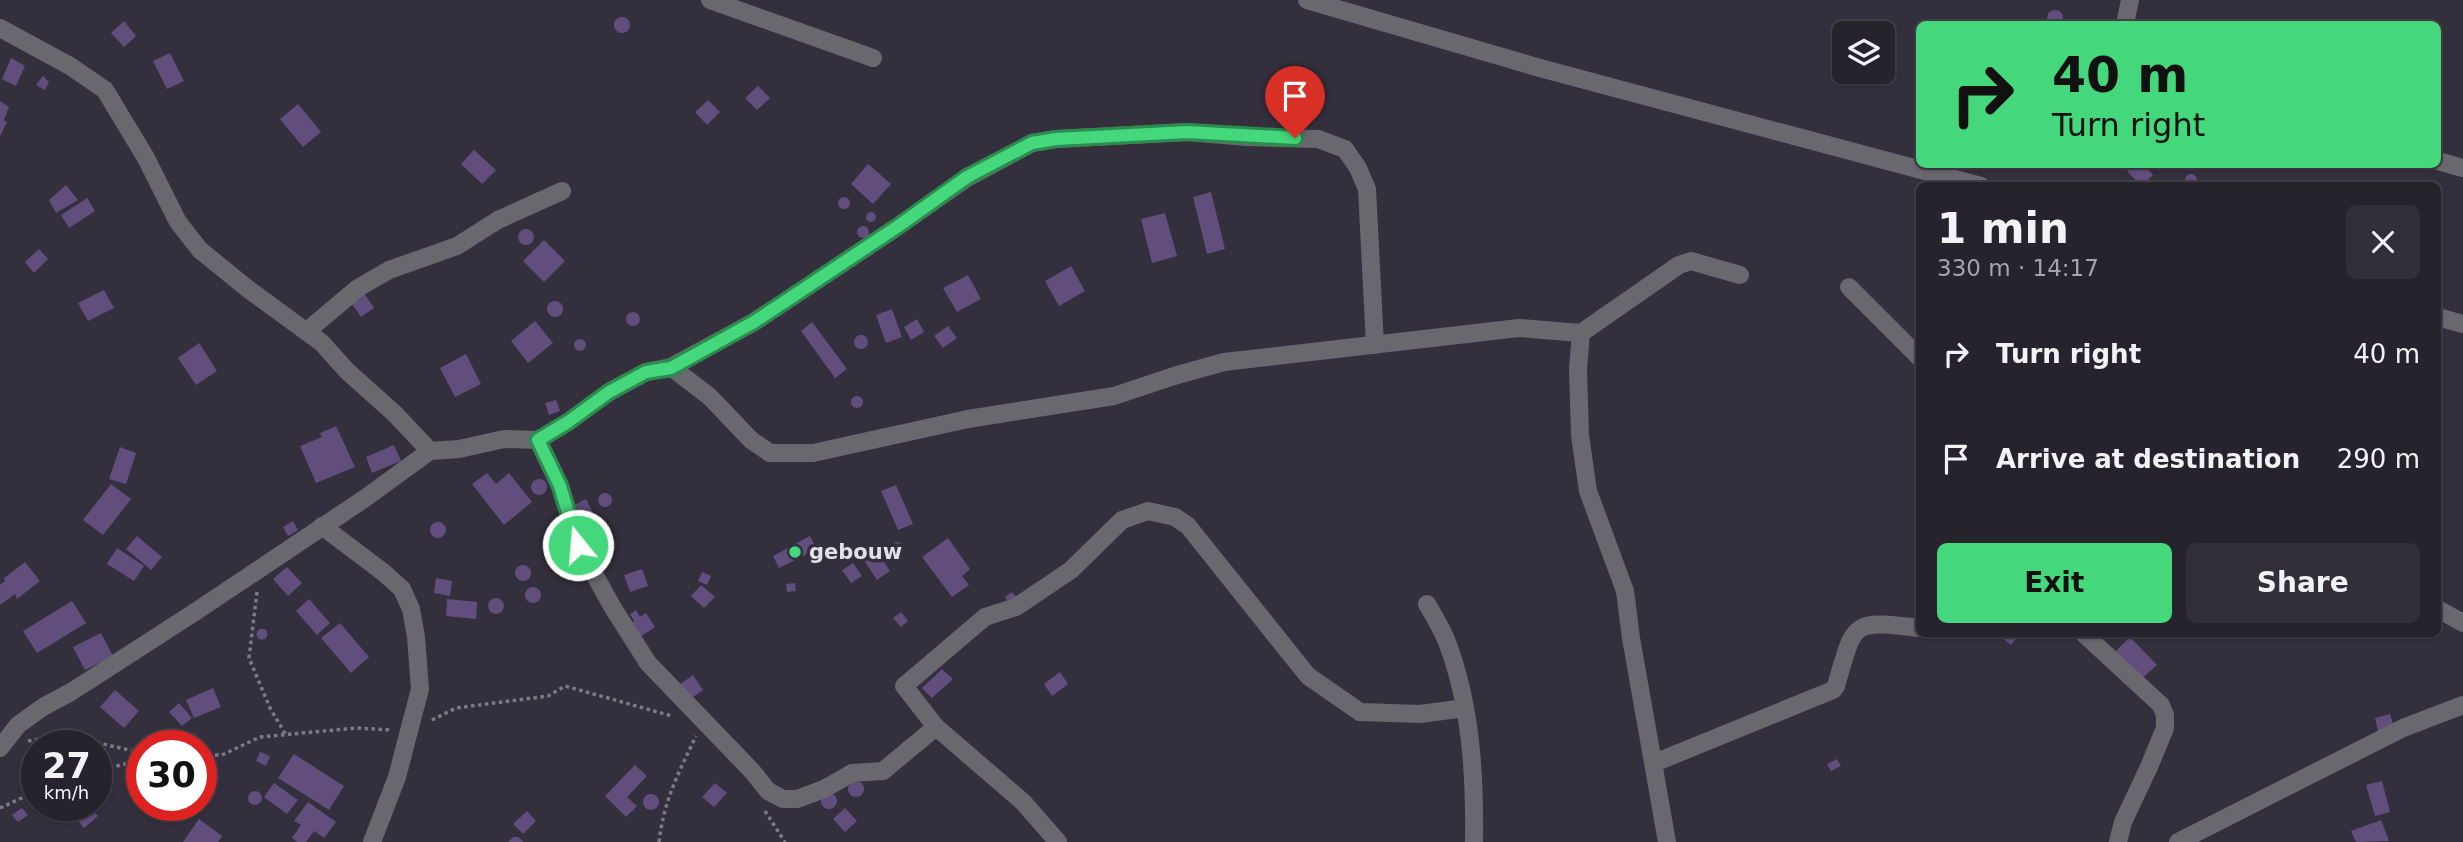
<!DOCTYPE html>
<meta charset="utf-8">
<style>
body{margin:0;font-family:"DejaVu Sans",sans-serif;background:#332f39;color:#f1f3f6;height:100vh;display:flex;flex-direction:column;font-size:26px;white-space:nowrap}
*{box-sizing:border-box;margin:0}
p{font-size:23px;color:#a4a4aa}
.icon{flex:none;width:38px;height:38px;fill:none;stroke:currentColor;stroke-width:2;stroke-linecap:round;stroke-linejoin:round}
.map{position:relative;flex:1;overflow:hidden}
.sheet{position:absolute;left:1916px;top:182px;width:525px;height:455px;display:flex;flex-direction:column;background:#27232d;border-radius:10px;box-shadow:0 2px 5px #0004,0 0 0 2px #434049}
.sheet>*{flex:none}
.top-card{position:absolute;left:1916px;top:21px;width:525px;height:147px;border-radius:10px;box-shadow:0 2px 5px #0004,0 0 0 2px #434049;background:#44d77b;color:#111;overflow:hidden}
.buttons{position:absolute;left:1832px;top:21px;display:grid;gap:14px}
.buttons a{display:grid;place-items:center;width:63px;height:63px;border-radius:10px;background:#27232d;box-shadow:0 2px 5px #0004,0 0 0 2px #434049;font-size:35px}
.speed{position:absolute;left:21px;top:730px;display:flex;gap:14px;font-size:35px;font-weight:700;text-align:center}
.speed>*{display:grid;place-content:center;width:91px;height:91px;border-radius:50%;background:#27232d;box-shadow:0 2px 5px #0004,0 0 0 2px #434049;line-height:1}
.speed small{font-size:18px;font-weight:400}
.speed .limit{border:10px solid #d22;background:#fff;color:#111}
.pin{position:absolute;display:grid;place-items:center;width:60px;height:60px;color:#fff;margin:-72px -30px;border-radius:50% 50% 50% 0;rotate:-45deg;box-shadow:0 0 7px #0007}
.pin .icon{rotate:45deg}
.me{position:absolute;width:77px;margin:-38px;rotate:343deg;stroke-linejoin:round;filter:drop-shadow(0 0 5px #0008)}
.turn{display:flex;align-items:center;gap:24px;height:147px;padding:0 21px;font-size:32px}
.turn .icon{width:91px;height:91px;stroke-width:2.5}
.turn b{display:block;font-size:49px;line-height:60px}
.round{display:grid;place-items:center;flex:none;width:74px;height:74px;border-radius:10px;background:#332f39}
.summary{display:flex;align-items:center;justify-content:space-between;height:119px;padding:0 21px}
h1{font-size:42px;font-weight:800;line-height:52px}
.action{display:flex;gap:14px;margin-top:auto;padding:14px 21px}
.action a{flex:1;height:80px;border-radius:10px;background:#44d77b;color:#111;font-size:28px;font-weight:800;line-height:80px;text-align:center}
.action a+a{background:#332f39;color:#f1f3f6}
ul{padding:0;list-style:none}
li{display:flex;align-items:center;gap:21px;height:105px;padding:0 21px}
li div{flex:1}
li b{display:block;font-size:26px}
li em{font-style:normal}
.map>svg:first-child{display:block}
.building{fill:#614e7d}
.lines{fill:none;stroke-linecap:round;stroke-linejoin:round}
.path{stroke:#7e7a85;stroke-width:3.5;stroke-dasharray:3.5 3.5;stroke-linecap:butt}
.minor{stroke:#6a686f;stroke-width:18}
.route-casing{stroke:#2c8c50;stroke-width:18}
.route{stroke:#44d77b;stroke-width:12}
.poi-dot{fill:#44d77b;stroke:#342f3c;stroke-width:2.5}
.labels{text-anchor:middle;stroke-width:7;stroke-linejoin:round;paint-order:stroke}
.poi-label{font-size:21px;font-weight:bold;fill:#e3e0e8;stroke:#342f3c;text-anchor:start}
</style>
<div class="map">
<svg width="2463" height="842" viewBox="0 0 2463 842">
<rect width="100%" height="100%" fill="#342f3c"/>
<g class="building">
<circle cx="2055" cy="18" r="8"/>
<circle cx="622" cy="25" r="8"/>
<polygon points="124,21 136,36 124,47 111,33"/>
<polygon points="170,53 184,81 167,89 153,61"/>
<polygon points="11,58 25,66 16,86 2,79"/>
<polygon points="43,76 49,82 45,90 36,85"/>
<polygon points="758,86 770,98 757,110 745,98"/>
<polygon points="708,100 720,112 707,125 695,112"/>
<polygon points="0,101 9,107 4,120 7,122 0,136"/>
<polygon points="298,104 321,132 303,147 280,119"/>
<polygon points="474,150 496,170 482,184 461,164"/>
<polygon points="868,164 891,184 873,204 851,184"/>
<polygon points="2135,164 2144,164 2153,175 2141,186 2127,171"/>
<circle cx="2191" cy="180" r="6"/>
<polygon points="66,185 78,200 56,213 49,200"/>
<polygon points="1211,192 1225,249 1207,254 1193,197"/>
<circle cx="844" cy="203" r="6"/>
<polygon points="87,198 95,211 69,228 61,215"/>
<circle cx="871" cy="217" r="5"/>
<polygon points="1165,213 1177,256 1152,263 1141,219"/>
<circle cx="863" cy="232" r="6"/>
<circle cx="526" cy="237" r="8"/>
<polygon points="544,240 565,261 544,282 523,261"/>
<polygon points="39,249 48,259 34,273 25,262"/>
<polygon points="1071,266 1085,291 1059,306 1045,281"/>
<polygon points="968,275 981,299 957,312 943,288"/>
<polygon points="104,290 114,308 88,321 78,303"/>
<polygon points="364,293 374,308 361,317 350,301"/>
<circle cx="555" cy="309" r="8"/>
<polygon points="892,309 902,337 886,343 876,315"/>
<circle cx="633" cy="319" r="7"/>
<polygon points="917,319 924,332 911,340 904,327"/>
<polygon points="535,321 553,343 528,363 511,341"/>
<polygon points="812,322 847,369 835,378 801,331"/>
<polygon points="948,326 957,338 943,348 934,336"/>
<circle cx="861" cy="342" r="7"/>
<circle cx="580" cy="345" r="6"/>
<polygon points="199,343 217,371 196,385 178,358"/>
<polygon points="466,354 481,384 455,397 440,368"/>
<circle cx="857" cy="402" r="6"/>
<polygon points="556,400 560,411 549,415 545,403"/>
<polygon points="336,426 355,467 316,483 300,446 322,437 320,433"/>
<polygon points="394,445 401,461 372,473 366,457"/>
<polygon points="120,447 136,453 126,484 109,479"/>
<polygon points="487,473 496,484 509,473 532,502 504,525 472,484"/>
<circle cx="539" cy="487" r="8"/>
<polygon points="111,484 131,499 103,535 83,520"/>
<polygon points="896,485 913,524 898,530 881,491"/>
<circle cx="605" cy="500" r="7"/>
<polygon points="586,499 600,527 583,535 569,508"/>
<polygon points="293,521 298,530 288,536 283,527"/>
<circle cx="438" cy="530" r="8"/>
<polygon points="137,536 162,557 151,570 126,549"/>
<polygon points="810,536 817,549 779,568 773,556"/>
<polygon points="948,538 970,569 962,576 969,585 952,597 922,557"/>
<circle cx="898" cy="548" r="6"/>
<polygon points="117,548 144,566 134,581 107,564"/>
<polygon points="875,549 890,571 877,580 862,557"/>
<polygon points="25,562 40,581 17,599 15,594 0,605 0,585 5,581 4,578"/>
<polygon points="853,563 862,576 851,583 842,570"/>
<circle cx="523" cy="573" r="8"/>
<polygon points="287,567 302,583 288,596 273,579"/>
<polygon points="642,569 648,586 630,592 624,575"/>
<polygon points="702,572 711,576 707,585 698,581"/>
<polygon points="436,578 452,581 450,596 434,593"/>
<polygon points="795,583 796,591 787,592 786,584"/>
<polygon points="701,585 715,597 704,608 691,596"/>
<circle cx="533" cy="595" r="8"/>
<polygon points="1012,592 1017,598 1010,604 1005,597"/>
<circle cx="496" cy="606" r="8"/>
<polygon points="309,599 330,623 317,635 296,611"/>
<polygon points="447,599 477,602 476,619 446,616"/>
<polygon points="72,601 86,623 37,653 23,631"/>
<polygon points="636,610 640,617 646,613 655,627 640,637 631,623 634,621 630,614"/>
<polygon points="901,612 908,621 901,627 893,618"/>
<polygon points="340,623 369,657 351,673 321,638"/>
<circle cx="262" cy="634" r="5.5"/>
<polygon points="101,633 113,656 85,670 73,647"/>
<polygon points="2000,634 2020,634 2011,645 1999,635"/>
<polygon points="2130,637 2157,665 2140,680 2114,653"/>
<polygon points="942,669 953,679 932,698 922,688"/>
<polygon points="1060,672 1068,684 1052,696 1044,684"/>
<polygon points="693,675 703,690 689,700 679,685"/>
<polygon points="213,688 221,707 194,718 186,700"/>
<polygon points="115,690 139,711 124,728 100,707"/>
<polygon points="179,703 192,718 182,726 169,712"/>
<polygon points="2390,714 2394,727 2378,731 2375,718"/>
<polygon points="260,752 270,756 266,766 256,761"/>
<polygon points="294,754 344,786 329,810 278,778"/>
<polygon points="1837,759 1841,766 1831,771 1827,764"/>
<polygon points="635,765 647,776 627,797 637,806 626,817 605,796"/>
<polygon points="2382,781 2390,812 2375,816 2366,785"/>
<circle cx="856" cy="789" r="8"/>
<polygon points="274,783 298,800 287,814 264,797"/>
<polygon points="715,783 727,793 714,807 702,797"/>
<circle cx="255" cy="798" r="7"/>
<circle cx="829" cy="801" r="8"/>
<circle cx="651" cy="802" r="8"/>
<polygon points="308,802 336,822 324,838 314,831 306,842 297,842 292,838 301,825 294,821"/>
<polygon points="85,805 88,805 98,816 84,828 73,815"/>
<polygon points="22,808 28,815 18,822 12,815"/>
<polygon points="845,808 857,821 845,832 833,819"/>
<polygon points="527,811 536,821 523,834 513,824"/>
<polygon points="199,819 222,836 218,842 183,842"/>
<polygon points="2381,820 2389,841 2356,842 2351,831"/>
<polygon points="518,837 524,842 508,842 513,837"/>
</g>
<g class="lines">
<g class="path">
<polyline points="257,592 249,658 270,708 286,735"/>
<polyline points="432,720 456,708 548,696 565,686 672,716"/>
<polyline points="28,741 64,735 142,753"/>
<polyline points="201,755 222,755 260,737 356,728 392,730"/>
<polyline points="96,771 142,760"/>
<polyline points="0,808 37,791"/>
<polyline points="765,811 785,842"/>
<path d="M659,842C664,800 678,774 696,736"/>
</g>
<g class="minor">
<polyline points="710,0 873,58"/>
<polyline points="1307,0 1540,68 1981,186"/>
<polyline points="2125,24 2130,0"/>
<polyline points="0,28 70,66 105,90 146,158 178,222 200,250 248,289 322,343 347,371 394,413 430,451 459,449 504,439 538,440 568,422 609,392 646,372 671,367 710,397 751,440 770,453 813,453 968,419 1114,396 1174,376 1224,362 1519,328 1581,333 1679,265 1691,261 1740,275"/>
<polyline points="2438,161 2463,168"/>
<polyline points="1849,287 1920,358"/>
<polyline points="2438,317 2463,324"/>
<polyline points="307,331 358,288 389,270 457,246 498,220 562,191"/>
<polyline points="1581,333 1578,369 1580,435 1588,491 1625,591 1631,638 1667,842"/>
<polyline points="671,367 754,322 897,227 967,178 1032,143 1056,139 1187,132 1247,137 1318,139 1345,149 1358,168 1367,189 1375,345"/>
<polyline points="538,440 560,486 578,545 613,608 648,663 752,771 768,791 783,799 797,799 824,789 852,773 883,771 936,727 1023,802 1058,842"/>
<polyline points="322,526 383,572 402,589 411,609 416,637 420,689 397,777 372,842"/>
<path d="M1427,604C1434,616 1442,629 1447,642C1471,705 1475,775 1474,842"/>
<polyline points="2438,609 2463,623"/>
<polyline points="2084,634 2161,705 2165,715 2165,728 2149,767 2123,822 2118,842"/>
<polyline points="936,727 904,686 985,617 1016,607 1071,570 1122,520 1148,511 1175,517 1188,526 1308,676 1360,712 1420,714 1465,708"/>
<polyline points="0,748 18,725 43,707 71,692 195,612 364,499 430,451"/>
<path d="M1654,763L1833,690L1836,686C1855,621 1850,620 1920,628"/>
<polyline points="2178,842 2403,728 2463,705"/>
</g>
</g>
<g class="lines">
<g class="route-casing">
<polyline id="route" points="578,545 560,486 538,440 568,422 609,392 646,372 671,368 754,322 897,227 967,177 1032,143 1056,139 1187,132 1295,138"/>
</g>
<use href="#route" class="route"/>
</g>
<circle class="poi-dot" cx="795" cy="552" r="7"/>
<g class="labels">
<g class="poi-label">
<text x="809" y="559">gebouw</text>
</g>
</g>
</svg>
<div class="buttons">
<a><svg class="icon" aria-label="layers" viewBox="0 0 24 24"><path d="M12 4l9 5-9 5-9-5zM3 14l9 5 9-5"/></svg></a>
</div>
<div class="speed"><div>27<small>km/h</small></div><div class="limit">30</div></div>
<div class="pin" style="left:1295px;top:138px;background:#d93025"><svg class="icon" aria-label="arrive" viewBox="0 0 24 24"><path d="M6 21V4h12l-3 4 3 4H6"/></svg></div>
<svg class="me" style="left:578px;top:545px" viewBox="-20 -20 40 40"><circle r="17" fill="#44d77b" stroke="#fff" stroke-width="3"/><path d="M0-11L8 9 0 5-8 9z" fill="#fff"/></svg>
<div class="top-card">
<div class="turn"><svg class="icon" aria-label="right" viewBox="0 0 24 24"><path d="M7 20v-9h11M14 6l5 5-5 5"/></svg><div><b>40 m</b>Turn right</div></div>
</div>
<section class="sheet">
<div class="summary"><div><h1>1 min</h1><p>330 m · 14:17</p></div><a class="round"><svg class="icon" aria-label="close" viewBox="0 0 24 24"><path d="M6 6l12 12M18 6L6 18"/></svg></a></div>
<ul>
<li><svg class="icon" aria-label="right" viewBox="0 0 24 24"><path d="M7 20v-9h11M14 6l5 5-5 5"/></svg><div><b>Turn right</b></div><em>40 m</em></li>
<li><svg class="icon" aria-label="arrive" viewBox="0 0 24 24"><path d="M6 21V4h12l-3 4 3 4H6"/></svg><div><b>Arrive at destination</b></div><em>290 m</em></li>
</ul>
<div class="action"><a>Exit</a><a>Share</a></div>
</section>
</div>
